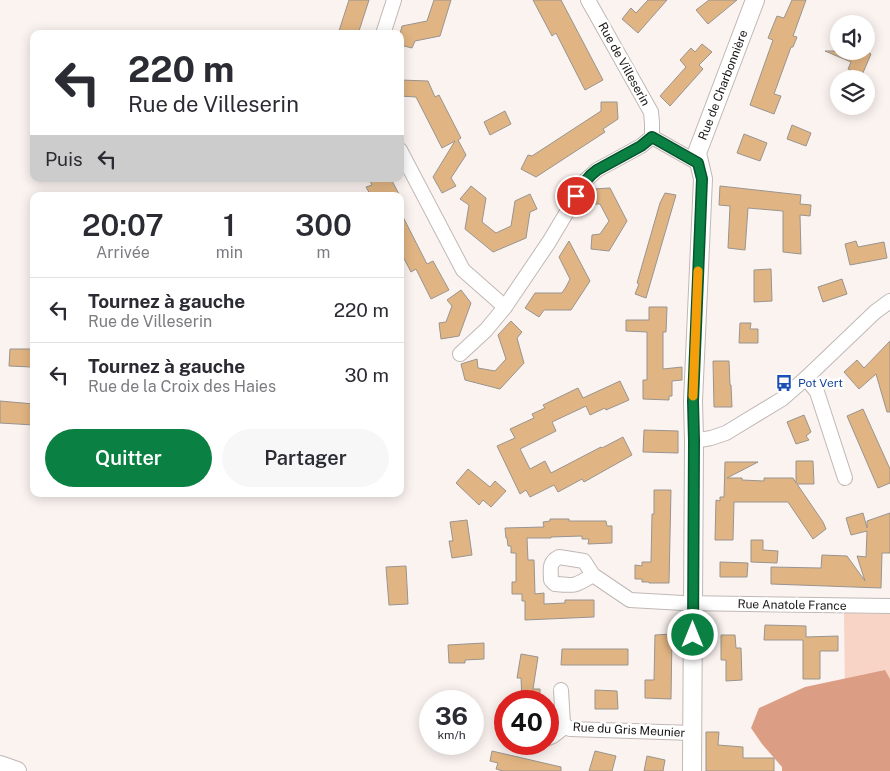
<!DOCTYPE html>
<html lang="fr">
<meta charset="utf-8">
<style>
body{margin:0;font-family:"Public Sans",sans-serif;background:#f7f7f7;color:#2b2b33;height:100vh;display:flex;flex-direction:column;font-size:19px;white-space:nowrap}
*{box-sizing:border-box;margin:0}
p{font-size:16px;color:#7c7c81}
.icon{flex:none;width:28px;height:28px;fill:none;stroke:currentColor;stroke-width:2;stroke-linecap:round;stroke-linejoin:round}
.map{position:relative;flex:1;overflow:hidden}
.sheet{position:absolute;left:30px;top:192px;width:374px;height:305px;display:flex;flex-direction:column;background:#fff;border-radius:10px;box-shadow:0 2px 12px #0003}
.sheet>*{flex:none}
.guide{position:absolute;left:30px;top:30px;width:374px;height:152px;border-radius:10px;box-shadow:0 2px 12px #0003;background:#fff;color:#2b2b33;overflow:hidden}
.fabs{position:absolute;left:830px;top:15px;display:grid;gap:10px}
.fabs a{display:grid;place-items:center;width:45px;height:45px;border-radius:50%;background:#fff;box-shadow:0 2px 12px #0003;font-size:25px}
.speed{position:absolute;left:419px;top:690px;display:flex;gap:10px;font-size:25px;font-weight:700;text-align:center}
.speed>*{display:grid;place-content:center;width:65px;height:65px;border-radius:50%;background:#fff;box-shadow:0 2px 12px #0003;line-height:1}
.speed small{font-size:12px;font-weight:400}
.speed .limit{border:8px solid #d22;background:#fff;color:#111}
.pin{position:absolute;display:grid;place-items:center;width:42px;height:42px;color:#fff;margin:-21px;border:2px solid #fff;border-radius:50%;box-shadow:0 1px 5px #0007}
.me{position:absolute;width:55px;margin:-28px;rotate:0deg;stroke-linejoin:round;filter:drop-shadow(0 0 4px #0008)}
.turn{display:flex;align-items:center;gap:18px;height:105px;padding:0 15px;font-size:22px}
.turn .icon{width:65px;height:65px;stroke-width:2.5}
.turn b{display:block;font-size:35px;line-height:42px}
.then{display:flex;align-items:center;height:48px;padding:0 15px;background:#0003;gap:10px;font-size:19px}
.eta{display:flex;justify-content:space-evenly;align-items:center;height:85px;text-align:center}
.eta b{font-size:30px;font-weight:600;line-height:35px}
.cta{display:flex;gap:10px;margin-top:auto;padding:10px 15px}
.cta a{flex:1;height:58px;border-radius:30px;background:#0b8043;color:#fff;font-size:20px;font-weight:600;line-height:58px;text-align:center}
.cta a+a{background:#f7f7f7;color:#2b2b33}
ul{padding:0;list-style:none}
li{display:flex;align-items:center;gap:15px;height:65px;padding:0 15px;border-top:1px solid #e1e1e2}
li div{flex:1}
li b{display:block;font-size:19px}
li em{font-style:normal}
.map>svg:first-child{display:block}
.green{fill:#f8d4c6}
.forest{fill:#db9d84}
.building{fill:#e1b583;stroke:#99948f}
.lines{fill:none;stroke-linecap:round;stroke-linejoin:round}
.minor-casing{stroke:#c0b8b6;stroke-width:16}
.tertiary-casing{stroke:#c0b8b6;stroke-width:20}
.minor{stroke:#fff;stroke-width:14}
.tertiary{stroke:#fff;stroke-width:18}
.route-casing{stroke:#07532c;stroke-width:12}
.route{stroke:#0b8043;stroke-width:9}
.slow{stroke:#f59e0b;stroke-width:9}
.labels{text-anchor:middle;stroke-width:5;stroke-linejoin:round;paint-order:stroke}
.street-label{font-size:12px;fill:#191716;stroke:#fff}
.transit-label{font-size:12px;fill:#164399;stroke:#fff;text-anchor:start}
</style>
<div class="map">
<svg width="890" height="771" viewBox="0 0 890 771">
<rect width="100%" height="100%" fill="#fbf3f0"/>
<polygon class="green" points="844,613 890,614 890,688 845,698"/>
<polygon class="forest" points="885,670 890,679 890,771 782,771 782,767 762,744 751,728 759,708 805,687"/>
<g class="building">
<polygon points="349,0 369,0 358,34 338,34"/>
<polygon points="434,0 451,0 440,36 415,41 412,48 400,45 400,34 402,26 427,21"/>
<polygon points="533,0 561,0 603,80 585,90 556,33 552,36"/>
<polygon points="648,0 667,0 638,33 622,19 631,8 636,13"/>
<polygon points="709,0 737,0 708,24 696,10"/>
<polygon points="792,0 806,0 793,36 797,37 793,47 791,47 774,94 781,96 774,114 750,105 773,40 768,38 777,16 784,18"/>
<polygon points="702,44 712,52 699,65 703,69 670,106 660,96 686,67 680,60 691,48 695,52"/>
<polygon points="825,51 865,51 871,54 862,75 848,69 851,62"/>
<polygon points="400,80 428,81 435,97 439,95 461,138 458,140 466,155 451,178 456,186 442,193 433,177 455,141 442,148 416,97 400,96"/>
<polygon points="601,102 617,102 618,119 603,129 605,132 536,177 521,169 528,155 532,156 601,111"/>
<polygon points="505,111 511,124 490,135 484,122"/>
<polygon points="792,125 811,133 806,146 787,139"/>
<polygon points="744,134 767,143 760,161 737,153"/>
<polygon points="369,179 391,179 400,196 371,196 366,187 372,185"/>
<polygon points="471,186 486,198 482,222 496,233 511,226 515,201 530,194 537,209 530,212 526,238 493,252 465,229 469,205 460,199"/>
<polygon points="720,186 801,195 800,204 811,205 810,216 800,215 801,254 783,252 783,211 748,208 745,250 728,248 730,206 719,205"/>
<polygon points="610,188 627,221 609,251 591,249 592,235 600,234 609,221 600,204 592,204 593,189"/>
<polygon points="665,193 676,195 646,298 635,294 639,284 637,283 660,203"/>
<polygon points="400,211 427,264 433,261 449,290 431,299 416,269 411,272 400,251"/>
<polygon points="569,241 590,281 571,310 544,310 539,317 525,308 535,293 562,293 566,287 570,279 559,257"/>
<polygon points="856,241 858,247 884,242 887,258 850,265 845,244"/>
<polygon points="771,269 772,301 754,302 754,270"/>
<polygon points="842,279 847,294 823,302 818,287"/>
<polygon points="461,290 471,303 459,336 441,339 439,323 446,322 452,306 447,300"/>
<polygon points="649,307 667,307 666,332 663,332 663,369 682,367 682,380 672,381 672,396 669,396 669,400 643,399 643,380 647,380 647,332 626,331 626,320 649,320"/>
<polygon points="511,321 522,332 517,338 524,363 500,389 465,380 461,364 477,359 478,368 495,371 506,359 498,335"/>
<polygon points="740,323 751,323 750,329 758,329 758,343 739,343"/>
<polygon points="890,341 890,412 887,412 876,374 859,389 844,372 857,360 864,368"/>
<polygon points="10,349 31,349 31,367 9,366"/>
<polygon points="713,361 729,361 730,385 731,385 732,407 714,407"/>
<polygon points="620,381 629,400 606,410 605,408 590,415 586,406 552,422 556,431 520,449 530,469 545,461 551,473 601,447 602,448 623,437 632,455 584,482 582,479 558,492 554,485 530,497 526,490 520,494 497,446 515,438 510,429 534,418 532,414 545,408 543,405 578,388 583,398"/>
<polygon points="0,401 34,404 34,425 0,423"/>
<polygon points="863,409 890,469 890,483 878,488 847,416"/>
<polygon points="804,415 811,432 806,436 809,440 796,444 787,422"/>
<polygon points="644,430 678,431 678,453 643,452"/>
<polygon points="796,461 813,461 814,484 797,484 823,522 826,529 813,539 788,502 734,502 733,540 715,540 716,500 720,501 720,497 724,497 725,462 758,462 727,478 742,478 742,480 764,481 764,478 793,478 796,483"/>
<polygon points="468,469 490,487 495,481 506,491 491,507 483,500 479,505 456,483"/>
<polygon points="654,490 671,490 669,583 649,583 649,582 642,582 642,579 635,579 635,565 642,566 642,562 651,562 652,514 654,514"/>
<polygon points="863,513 867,528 867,521 890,513 890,553 882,553 881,588 771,584 771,567 821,568 822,555 847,556 865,581 857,556 866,557 867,531 851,535 846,518"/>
<polygon points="550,519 569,519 569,521 606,521 607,526 612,526 612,543 588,544 589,539 582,539 582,536 551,537 551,538 527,538 528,560 534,560 535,594 544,593 544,604 565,603 565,600 594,600 594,617 525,620 525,601 522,601 522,594 512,594 512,582 516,582 516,553 511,553 511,546 508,546 507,538 506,538 505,528 544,527 543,522 550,521"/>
<polygon points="467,520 472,555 452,558 449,541 453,541 450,522"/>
<polygon points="751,540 763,540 763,550 778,551 777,563 751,562"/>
<polygon points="720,562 748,563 747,577 720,577"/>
<polygon points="406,566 408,604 389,605 386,567"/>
<polygon points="765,625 806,626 806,637 838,636 838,651 820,651 820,679 803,679 803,640 764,640"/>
<polygon points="672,634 671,699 645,698 645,680 654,680 655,635"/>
<polygon points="721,635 735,635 736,648 741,648 742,680 726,681 726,660 721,660"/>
<polygon points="484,643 484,659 465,660 465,663 449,663 448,645"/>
<polygon points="562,649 628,649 628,665 561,665"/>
<polygon points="521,654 538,657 533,689 540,689 540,701 522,701 521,678 517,678"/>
<polygon points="595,690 617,691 618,709 595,709"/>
<polygon points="706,732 719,732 718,745 743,747 743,758 774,758 774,771 706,771"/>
<polygon points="492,751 561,767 561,771 503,771 496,769 498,763 490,761"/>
<polygon points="595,751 616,756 612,771 589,771"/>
<polygon points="647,756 665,760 663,771 644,771"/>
</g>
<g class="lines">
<g class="minor-casing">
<g id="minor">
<polyline points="588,0 651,112 652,123 652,137"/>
<polyline points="383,34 394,0"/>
<polyline points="652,137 698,163"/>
<polyline points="400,150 463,270 505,307 549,242 586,180 597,170 641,146 652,137"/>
<polyline points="460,354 486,330 505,307"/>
<polyline points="806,378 817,392 845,478"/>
<polyline points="694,441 711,438 726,433 782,399 806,378 875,312 890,301"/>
<path d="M593,575C575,586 576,586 555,584L551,580C551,569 548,563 559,557L584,561L593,575L630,600L683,603L890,606"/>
<polyline points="561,690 563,724 570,729 693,733"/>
<polyline points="548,738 553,736 566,726"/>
</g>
</g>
<g class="tertiary-casing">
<g id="tertiary">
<polyline points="0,765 17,771"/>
<polyline points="692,771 694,441 693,401 703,179 697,153 755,0"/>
</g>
</g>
<use href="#minor" class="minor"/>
<use href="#tertiary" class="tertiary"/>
</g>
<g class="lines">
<g class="route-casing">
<path id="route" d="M576,196C582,186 587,177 597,170L641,146L652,137L698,163L702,179L693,401L694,441L693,635"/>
</g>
<use href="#route" class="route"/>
<polyline class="slow" points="693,396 698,271"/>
</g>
<defs>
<g id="bus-bare" transform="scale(1.35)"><path d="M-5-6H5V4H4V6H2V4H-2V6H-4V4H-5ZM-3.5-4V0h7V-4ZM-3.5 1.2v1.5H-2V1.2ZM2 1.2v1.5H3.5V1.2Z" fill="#1a4fb4" stroke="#fff" stroke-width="2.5" paint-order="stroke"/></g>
</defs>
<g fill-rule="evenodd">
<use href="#bus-bare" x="784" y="383"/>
</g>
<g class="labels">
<g class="street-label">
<text transform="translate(624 64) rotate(61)" y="4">Rue de Villeserin</text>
<text transform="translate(723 85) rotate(-69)" y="4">Rue de Charbonnière</text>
<text transform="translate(792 605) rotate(1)" y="4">Rue Anatole France</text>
<text transform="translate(629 730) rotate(3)" y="4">Rue du Gris Meunier</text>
</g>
<g class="transit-label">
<text x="798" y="387">Pot Vert</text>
</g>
</g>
</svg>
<div class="fabs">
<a><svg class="icon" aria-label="sound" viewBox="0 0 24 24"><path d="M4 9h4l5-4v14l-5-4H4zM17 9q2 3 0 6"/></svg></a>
<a><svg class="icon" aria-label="layers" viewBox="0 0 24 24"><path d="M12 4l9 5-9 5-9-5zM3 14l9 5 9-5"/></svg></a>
</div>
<div class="speed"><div>36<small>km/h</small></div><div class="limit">40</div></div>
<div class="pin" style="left:576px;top:196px;background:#d93025"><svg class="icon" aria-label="arrive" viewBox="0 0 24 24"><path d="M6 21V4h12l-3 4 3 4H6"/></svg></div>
<svg class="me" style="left:693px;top:635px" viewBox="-20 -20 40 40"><circle r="17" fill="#0b8043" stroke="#fff" stroke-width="3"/><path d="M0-11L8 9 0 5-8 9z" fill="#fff"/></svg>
<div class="guide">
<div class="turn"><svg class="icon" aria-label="left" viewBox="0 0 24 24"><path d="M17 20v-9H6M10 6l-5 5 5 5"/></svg><div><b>220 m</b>Rue de Villeserin</div></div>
<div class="then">Puis<svg class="icon" aria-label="left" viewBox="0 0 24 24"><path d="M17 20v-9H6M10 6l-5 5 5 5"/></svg></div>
</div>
<section class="sheet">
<div class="eta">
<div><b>20:07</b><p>Arrivée</p></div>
<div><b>1</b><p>min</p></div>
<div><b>300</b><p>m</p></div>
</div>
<ul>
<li><svg class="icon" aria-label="left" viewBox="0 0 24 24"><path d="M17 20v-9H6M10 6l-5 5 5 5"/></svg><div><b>Tournez à gauche</b><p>Rue de Villeserin</p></div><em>220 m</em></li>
<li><svg class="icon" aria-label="left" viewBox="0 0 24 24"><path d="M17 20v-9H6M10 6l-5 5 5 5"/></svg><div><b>Tournez à gauche</b><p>Rue de la Croix des Haies</p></div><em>30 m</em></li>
</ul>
<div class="cta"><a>Quitter</a><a>Partager</a></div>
</section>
</div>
